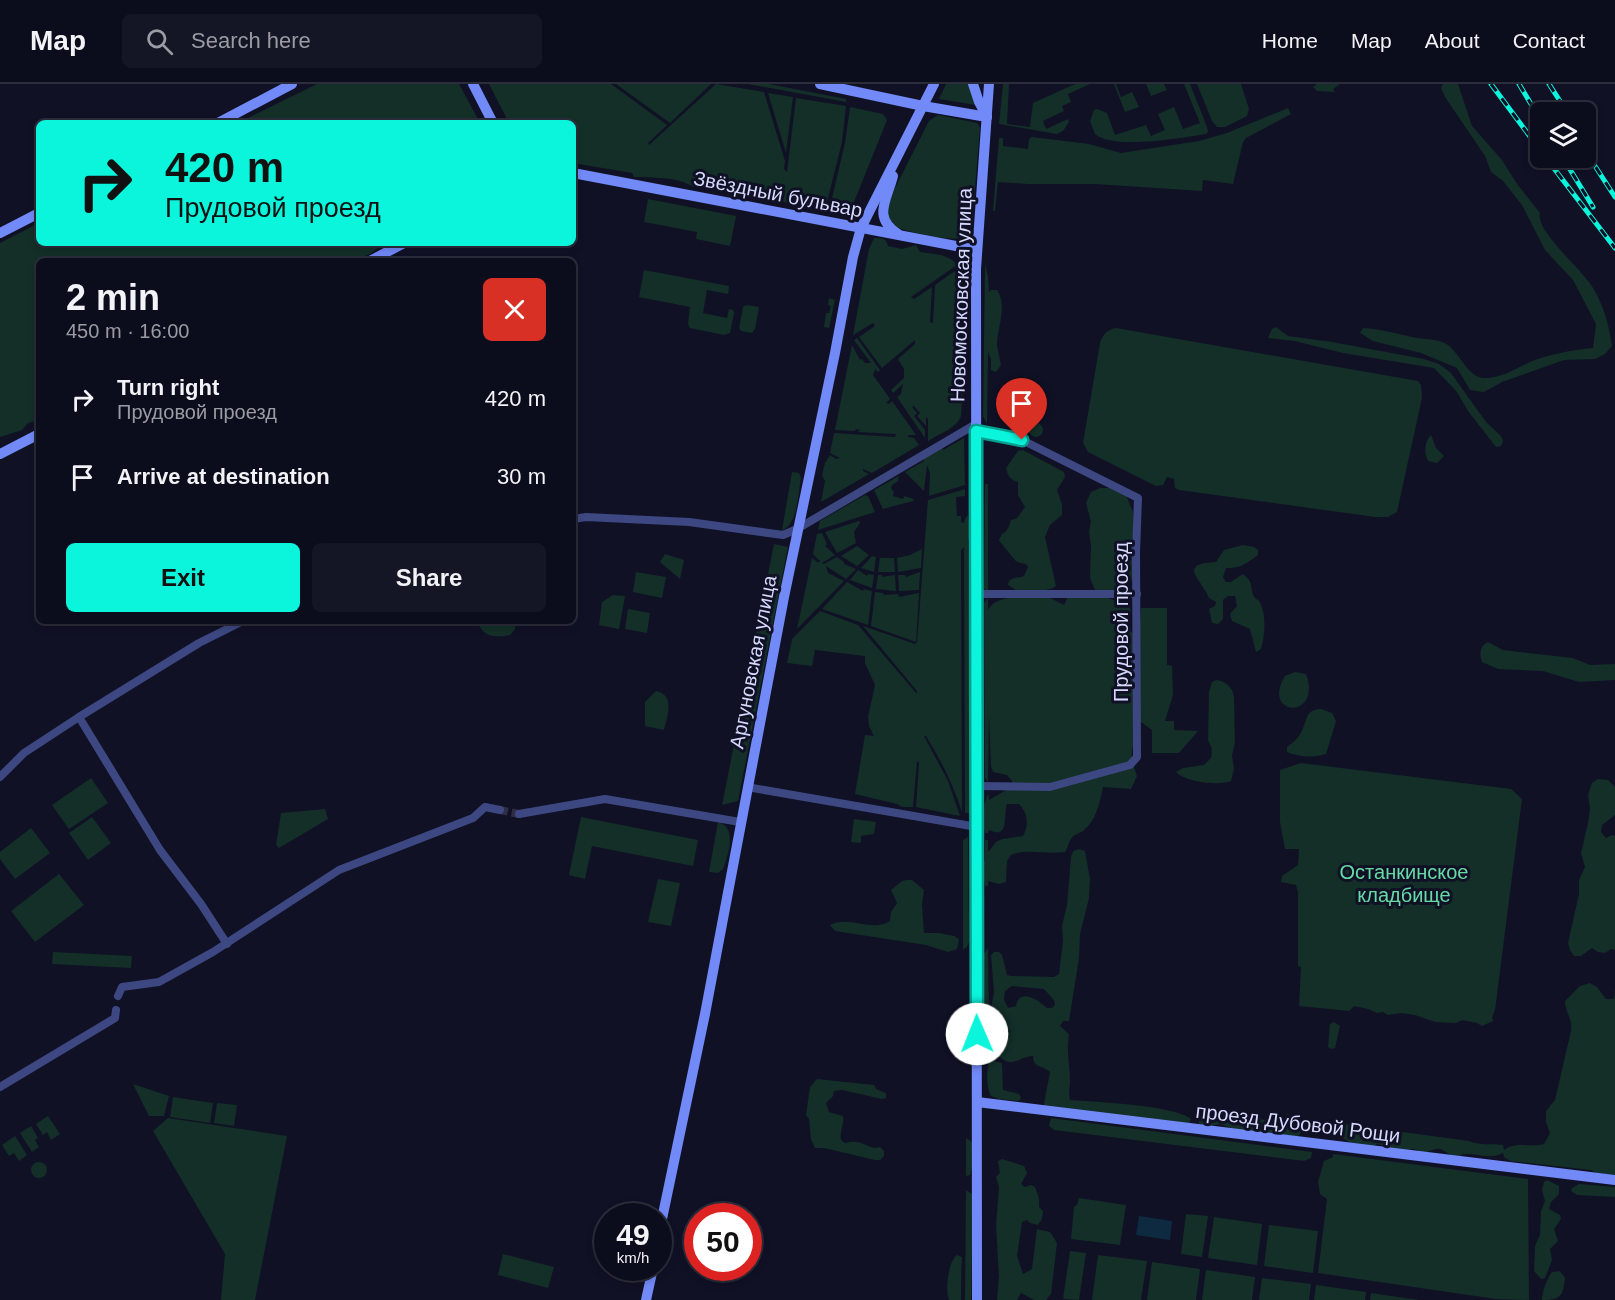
<!DOCTYPE html>
<meta charset="utf-8">
<style>
body{margin:0;font-family:Helvetica,sans-serif;background:#151625;color:#f1f3f6;height:100vh;display:flex;flex-direction:column;font-size:22px;white-space:nowrap}
*{box-sizing:border-box;margin:0}
p{font-size:20px;color:#9a9ca3}
.icon{flex:none;width:33px;height:33px;fill:none;stroke:currentColor;stroke-width:2;stroke-linecap:round;stroke-linejoin:round}
.map{position:relative;flex:1;overflow:hidden}
.side{position:absolute;left:36px;top:174px;width:540px;height:366px;display:flex;flex-direction:column;background:#0c0d1c;border-radius:9px;box-shadow:0 3px 9px #0003,0 0 0 2px #2c2d3b}
.side>*{flex:none}
.banner{position:absolute;left:36px;top:36px;width:540px;height:126px;border-radius:9px;box-shadow:0 3px 9px #0003,0 0 0 2px #2c2d3b;background:#0bf4dc;color:#111;overflow:hidden}
.controls{position:absolute;left:1530px;top:18px;display:grid;gap:12px}
.controls a{display:grid;place-items:center;width:66px;height:66px;border-radius:9px;background:#0c0d1c;box-shadow:0 3px 9px #0003,0 0 0 2px #2c2d3b;font-size:30px}
.speed{position:absolute;left:594px;top:1119px;display:flex;gap:12px;font-size:30px;font-weight:700;text-align:center}
.speed>*{display:grid;place-content:center;width:78px;height:78px;border-radius:50%;background:#0c0d1c;box-shadow:0 3px 9px #0003,0 0 0 2px #2c2d3b;line-height:1}
.speed small{font-size:15px;font-weight:400}
.speed .limit{border:9px solid #d22;background:#fff;color:#111}
.pin{position:absolute;display:grid;place-items:center;width:51px;height:51px;color:#fff;margin:-62px -26px;border-radius:50% 50% 50% 0;rotate:-45deg;box-shadow:0 0 6px #0007}
.pin .icon{rotate:45deg}
.me{position:absolute;width:66px;margin:-33px;rotate:359deg;stroke-linejoin:round;filter:drop-shadow(0 0 4px #0008)}
.turn{display:flex;align-items:center;gap:21px;height:126px;padding:0 30px;font-size:27px}
.turn .icon{width:78px;height:78px;stroke-width:2.5}
.turn b{display:block;font-size:42px;line-height:51px}
.round{display:grid;place-items:center;flex:none;width:63px;height:63px;border-radius:9px;background:#151625}
.summary{display:flex;align-items:center;justify-content:space-between;height:102px;padding:0 30px}
h1{font-size:36px;font-weight:800;line-height:45px}
.primary-button{display:flex;gap:12px;margin-top:auto;padding:12px 30px}
.primary-button a{flex:1;height:69px;border-radius:9px;background:#0bf4dc;color:#111;font-size:24px;font-weight:800;line-height:69px;text-align:center}
.primary-button a+a{background:#151625;color:#f1f3f6}
ul{padding:0;list-style:none}
li{display:flex;align-items:center;gap:18px;height:78px;padding:0 30px}
li div{flex:1}
li b{display:block;font-size:22px}
li em{font-style:normal}
header{display:flex;align-items:center;gap:36px;box-sizing:border-box;height:84px;padding:0 30px;background:#0c0d1c;border-bottom:2px solid #2c2d3b}
header strong{font-size:28px}
nav{display:flex;gap:33px;margin-inline-start:auto;font-size:21px}
.search{width:420px;height:54px;background:#151625;display:flex;align-items:center;gap:15px;box-sizing:border-box;padding:0 21px;border-radius:9px;color:#9a9ca3;font-size:22px}
.map>svg:first-child{display:block}
.green{fill:#132f28;fill-rule:evenodd}
.water{fill:#0d2a41}
.lines{fill:none;stroke-linecap:round;stroke-linejoin:round}
.street-tunnel{stroke:#2e2f45;stroke-width:8;stroke-dasharray:8 4;stroke-linecap:butt}
.street{stroke:#3d4882;stroke-width:8}
.secondary{stroke:#7289f8;stroke-width:10}
.rail-casing{stroke:#0bf4dc;stroke-width:5}
.rail{stroke:#101125;stroke-width:3;stroke-dasharray:9;stroke-linecap:butt}
.route-casing{stroke:#079f8f;stroke-width:15}
.route{stroke:#0bf4dc;stroke-width:10}
.labels{text-anchor:middle;stroke-width:6;stroke-linejoin:round;paint-order:stroke}
.street-label{font-size:20px;fill:#d6d9fd;stroke:#101125}
.park-label{font-size:20px;fill:#65daa5;stroke:#101125}
</style>
<header>
<strong>Map</strong>
<div class="search"><svg class="icon" aria-label="search" viewBox="0 0 24 24"><circle cx="10" cy="10" r="6"/><path d="M15 15l6 6"/></svg>Search here</div>
<nav><a>Home</a><a>Map</a><a>About</a><a>Contact</a></nav>
</header>
<div class="map">
<svg width="1615" height="1216" viewBox="0 0 1615 1216">
<rect width="100%" height="100%" fill="#101125"/>
<g class="green">
<polygon points="317,0 459,0 480,39 238,39"/>
<path d="M489,0H611L667,41L648,59L649,61L716,0L764,8L785,77L784,85L787,88L796,14L846,22L842,58L825,126L752,112H742L732,108L693,103C677,92 652,94 634,93L632,89L573,79V39H509Z"/>
<polygon points="616,0 711,0 670,39"/>
<polygon points="748,0 769,0 846,15 846,18"/>
<polygon points="946,0 969,0 976,21 939,15"/>
<polygon points="1003,0 1009,0 1007,40 1030,43 1033,19 1075,0 1090,0 1068,10 1071,18 1062,22 1064,27 1043,37 1046,45 1068,35 1069,38 1063,47 1057,50 999,40"/>
<polygon points="1114,0 1116,0 1121,13 1132,8 1139,23 1125,28"/>
<polygon points="1146,0 1164,0 1167,6 1151,12"/>
<path d="M1184,0H1190L1207,43L1208,48L1206,50C1181,54 1113,66 1095,50L1090,37L1094,26L1097,25L1107,29L1115,51L1146,41L1151,52L1165,46L1158,30L1174,23L1183,45L1200,39Z"/>
<polygon points="1197,0 1241,0 1249,25 1247,32 1225,43 1217,43 1212,37"/>
<polygon points="1317,0 1340,0 1333,5 1335,8 1317,7 1313,3"/>
<path d="M1443,0H1458L1472,42L1502,76L1517,100L1540,129C1535,147 1583,186 1593,204C1604,222 1609,241 1612,262L1605,270L1595,275L1564,276L1502,298L1484,308L1470,306L1457,284L1421,269L1373,257L1360,249L1363,244C1380,245 1395,249 1412,253C1423,256 1439,254 1448,261C1460,270 1469,294 1484,294C1501,295 1519,282 1535,276C1555,269 1573,266 1593,264L1596,240L1573,196L1545,166L1522,121L1503,97L1491,88L1485,72L1445,13L1441,4Z"/>
<polygon points="768,9 793,13 786,69"/>
<polygon points="850,23 883,30 887,36 854,118 847,128 839,129 829,127 845,59"/>
<polygon points="1288,24 1291,30 1246,54 1243,58 1233,100 1203,96 1202,107 1095,100 1028,100 998,98 995,127 993,127 999,54 1003,54 1003,62 1028,65 1029,55 1032,53 1089,60 1121,69 1199,57 1227,49"/>
<path d="M938,31L977,39L980,43L972,141C970,148 967,152 960,154C949,157 899,147 890,140L887,120L929,37Z"/>
<polygon points="648,115 736,132 730,162 696,155 697,148 644,138"/>
<polygon points="39,139 39,159 384,159 370,170 351,177 39,177 39,336 28,339 22,346 0,353 0,159"/>
<path d="M874,154C882,154 886,154 888,162L902,165L916,161L920,168C932,170 950,170 957,181L911,213L914,215L932,203L930,238L933,239L935,201L959,184L961,188V260L966,275L961,283L963,301L961,332C957,344 939,350 928,357V335L926,333V342L917,332L920,329L914,322L912,323L917,329L914,332L925,346V354L897,313L901,310L903,300L893,309L891,306L904,294V285L898,275L915,260V256L882,284L859,253L875,242L873,239L853,251L869,165Z"/>
<path d="M985,180L988,192L989,208L991,206H997C1008,222 997,244 997,262C998,268 1000,275 1001,281L996,288L991,286V275L988,268L987,340L983,332Z"/>
<polygon points="644,186 729,202 728,210 707,206 703,229 727,234 729,225 733,226 734,229 730,249 724,251 690,244 688,240 690,223 639,213"/>
<polygon points="829,214 835,216 829,244 824,243 826,229 829,229 831,222 828,221"/>
<polygon points="747,221 759,223 755,245 752,249 741,247 739,244 743,223"/>
<polygon points="1276,243 1288,252 1332,258 1424,275 1439,280 1451,289 1486,338 1501,352 1503,357 1501,362 1496,363 1468,327 1457,308 1434,284 1343,269 1295,257 1268,254 1272,245"/>
<path d="M1116,244L1418,297L1421,301L1422,314L1397,428L1388,433H1375L1179,406L1175,404L1174,395L1167,393L1163,401L1156,402L1088,368L1083,359L1100,259C1103,250 1107,246 1116,244Z"/>
<polygon points="857,254 880,286 878,288 875,285 873,291 890,315 886,319 889,320 892,317 916,351 908,351 908,353 914,354 919,361 872,389 863,385 863,387 869,390 821,418 825,397 822,391 825,379 830,371 836,375 840,374 830,369 834,349 895,353 896,350 858,348 860,346 857,345 854,347 835,346 852,261 860,276 862,275 865,279 871,279 854,256"/>
<circle cx="1036" cy="346" r="7"/>
<path d="M1431,351L1436,364L1444,372L1437,379L1428,377C1424,369 1424,358 1431,351Z"/>
<polygon points="964,354 965,401 929,412 930,389 927,381 924,407 905,388 924,377 924,369 933,361 942,364 943,366"/>
<path d="M1023,366L1064,388L1065,393L1057,406L1062,420V431L1050,441L1045,453L1056,502C1047,509 1030,506 1019,508L1008,501C1009,492 1018,495 1024,492L1028,483L1026,480C1022,479 1019,479 1016,477C1014,475 1000,458 999,456L1002,450C1008,447 1009,442 1011,436L1017,434L1025,423L1018,411V398C1011,396 1008,393 1006,384L1018,367Z"/>
<path d="M792,388L799,389L801,394C798,409 798,441 782,446Z"/>
<polygon points="899,392 898,397 892,401 891,404 894,408 893,412 903,415 904,412 914,415 913,417 883,425 874,406"/>
<polygon points="985,400 988,400 988,507 984,505"/>
<path d="M1100,404H1110L1126,411L1133,428V493C1126,509 1110,506 1095,506L1090,494L1091,462L1089,448L1091,438L1086,419L1091,408Z"/>
<path d="M965,405V412L956,413L957,432H961V438L964,439L965,435L968,431L971,453L968,456L971,729H965L964,463L961,466L962,728C953,700 941,676 926,652H924L948,697L960,732L916,723L919,679L917,677L913,723H902L897,720L855,710L865,651L874,652L869,642L868,633L875,601L865,579V572L815,566L812,582L787,579L792,555L820,527L858,541L917,610V607L863,542L915,560L917,558L928,416Z"/>
<polygon points="865,411 868,412 875,428 818,446 820,437"/>
<polygon points="859,437 860,439 854,448 856,459 837,469 825,448"/>
<polygon points="822,449 827,460 825,462 835,471 822,479 824,480 837,473 844,478 844,480 856,485 846,495 826,482 828,489 844,497 797,545 812,474 817,478 821,478 813,470 817,450"/>
<polygon points="774,460 788,463 738,717 722,721"/>
<path d="M1243,461L1254,463L1258,466V471C1247,479 1240,485 1226,484L1223,493L1226,498H1231L1243,490C1256,500 1248,503 1255,514C1256,515 1258,516 1259,517C1267,529 1265,552 1261,565L1256,568L1250,545L1232,537L1230,530L1237,522L1235,512H1228L1223,516V535L1218,540L1212,539L1209,525L1215,522L1216,518L1209,514C1202,495 1176,480 1216,478L1224,466Z"/>
<polygon points="857,462 869,471 857,482 841,472"/>
<polygon points="922,465 921,484 898,488 897,474 910,471"/>
<polygon points="665,470 684,476 680,495 660,478"/>
<polygon points="872,472 876,473 874,488 861,484"/>
<polygon points="880,474 894,474 895,488 878,488"/>
<polygon points="858,486 867,492 868,490 874,491 872,504 850,496"/>
<polygon points="636,488 666,493 662,514 633,508"/>
<polygon points="920,488 919,506 899,507 898,491 905,491 906,493"/>
<polygon points="878,491 882,491 882,493 895,491 896,507 876,505"/>
<polygon points="847,498 863,507 864,505 872,507 868,541 822,525"/>
<polygon points="875,508 883,509 884,511 898,510 899,513 919,509 916,558 871,542"/>
<polygon points="613,511 625,512 619,545 599,541 602,518"/>
<path d="M1017,512H1046L1064,521L1068,513H1106L1129,522L1131,527C1125,540 1126,542 1136,553L1139,550L1141,524H1167V581L1172,582L1173,611L1165,637H1174V646L1198,647L1179,669H1152V646L1141,638L1134,654L1131,675L1137,692L1131,705L1103,703C1100,718 1096,737 1083,747C1079,750 1074,750 1071,755C1068,759 1068,764 1065,768C1047,771 1027,764 1011,771L1007,777L1006,798L999,800L988,797V802H985L982,783L985,776V756H988V768L996,758L1002,755L1023,752C1029,741 1028,729 1019,720H1007C1003,732 1010,756 989,746L988,749H985L979,725L985,719L988,709L989,716L1011,703L1012,697L1007,691L993,688L991,682L989,632L988,698L985,694L984,519L988,514V526C994,515 1006,515 1017,512Z"/>
<polygon points="628,525 650,529 647,549 625,545"/>
<path d="M516,537L515,545L510,551C496,554 482,553 478,538Z"/>
<path d="M1488,558L1503,566L1573,574L1590,581L1615,580V596L1579,598L1543,587L1498,585L1482,578C1479,571 1480,561 1488,558Z"/>
<path d="M1295,588L1306,590C1323,636 1260,633 1285,592Z"/>
<path d="M1216,596C1225,597 1233,603 1234,613L1235,658L1232,671L1234,685L1231,697C1219,702 1185,698 1176,688L1183,684L1204,681L1211,674L1212,665L1208,656L1209,608L1212,598Z"/>
<path d="M656,607C676,611 667,633 664,646L645,642V618Z"/>
<path d="M1321,625L1332,629L1336,637L1326,670C1314,674 1298,673 1287,668V663C1294,658 1300,653 1303,644C1308,633 1306,626 1321,625Z"/>
<polygon points="1301,679 1511,705 1522,715 1495,926 1492,933 1493,937 1482,942 1477,939 1462,936 1456,939 1435,938 1415,931 1401,929 1388,931 1383,928 1377,929 1368,925 1354,922 1349,927 1299,922 1301,883 1298,882 1298,808 1296,801 1281,798 1282,792 1298,781 1299,765 1285,765 1280,738 1280,686"/>
<polygon points="91,694 108,719 69,745 52,721"/>
<polygon points="1598,695 1608,696 1615,703 1615,731 1602,741 1601,748 1606,754 1612,751 1615,752 1615,866 1611,865 1605,869 1598,868 1592,864 1581,872 1574,872 1570,866 1568,859 1579,810 1579,796 1585,783 1581,769 1588,739 1590,725 1588,711 1592,699"/>
<polygon points="325,725 328,735 279,764 276,761 281,729"/>
<polygon points="92,733 111,759 88,776 69,749"/>
<polygon points="581,733 698,756 693,782 592,762 585,795 569,791"/>
<polygon points="854,735 876,738 874,750 861,752 861,759 851,758"/>
<path d="M718,738C738,743 728,771 723,785L718,789L709,788Z"/>
<polygon points="31,744 50,769 15,795 0,775 0,768"/>
<polygon points="968,753 969,858 967,863 963,866 963,756"/>
<path d="M1079,765L1085,767L1090,795L1089,814L1080,850L1079,874L1070,931L1069,937H1063L1060,942L1069,950C1066,970 1070,979 1070,997C1070,1004 1068,1008 1070,1016C1095,1018 1174,1021 1191,1035L1189,1040L1043,1025L1050,988C1042,981 1033,984 1033,972C1017,973 1012,986 998,971L997,955L999,952L1008,950L1010,947L1003,943L995,946L988,942L994,908L991,871L994,868H999L1002,871L1007,891L1011,892L1054,893L1059,890L1063,857L1062,842L1067,821L1071,773L1073,767ZM1012,902L1044,905L1054,916L1055,921L1052,924H1047C1039,916 1019,903 1016,922L1008,924L1004,916L1005,907Z"/>
<polygon points="59,790 84,821 35,858 11,827"/>
<polygon points="658,795 680,799 671,842 648,838"/>
<path d="M907,796H912L924,806L922,821L924,849H939L954,852L959,855L957,865L948,868L926,861L835,847L830,841C849,831 872,849 890,837L891,828L897,819L891,806L902,797Z"/>
<polygon points="988,864 989,931 985,931 984,870"/>
<polygon points="53,868 132,872 131,884 52,880"/>
<path d="M1590,899L1597,903L1606,915H1614L1615,905V1091L1597,1089L1591,1086L1510,1077L1504,1073L1503,1069C1490,1076 1479,1069 1465,1070C1459,1071 1462,1072 1456,1072C1440,1070 1447,1059 1425,1069L1414,1065L1402,1066L1377,1060L1371,1064L1353,1061L1343,1054L1322,1051L1320,1043L1322,1039L1329,1038L1469,1057C1481,1062 1491,1059 1503,1061L1504,1066C1516,1057 1531,1064 1544,1060L1550,1049L1546,1038V1027L1555,1016L1571,947C1573,935 1565,928 1565,917L1580,902Z"/>
<polygon points="1334,938 1340,942 1335,964 1332,965 1328,963 1330,940"/>
<path d="M990,976L1002,979L1003,1006L1019,1010L1021,1014L1019,1017L999,1015L991,1012C986,1003 986,985 990,976Z"/>
<path d="M817,995L874,1001L876,1005L886,1009V1014L882,1015L842,1006L834,1007L833,1012L826,1019L829,1028L843,1032C845,1040 839,1047 841,1056L845,1059C865,1054 867,1067 880,1063L884,1067V1072L880,1076H875L824,1064H815L811,1055L809,1035L806,1031L810,1003Z"/>
<polygon points="133,1000 169,1012 164,1032 149,1032"/>
<polygon points="173,1013 213,1019 210,1039 170,1033"/>
<polygon points="217,1019 237,1021 234,1042 214,1039"/>
<polygon points="1204,1027 1219,1032 1247,1031 1271,1038 1284,1035 1287,1030 1302,1037 1305,1045 1296,1054 1240,1047 1220,1040 1204,1043 1199,1040 1199,1031"/>
<polygon points="48,1032 60,1050 51,1056 47,1048 43,1051 36,1040"/>
<polygon points="168,1034 287,1052 255,1216 221,1216 225,1170 153,1047"/>
<polygon points="1051,1034 1312,1068 1311,1074 1304,1077 1054,1046 1049,1042"/>
<polygon points="31,1042 38,1054 35,1056 39,1063 32,1068 20,1049"/>
<polygon points="15,1052 27,1071 19,1077 14,1069 9,1072 2,1061"/>
<polygon points="966,1054 972,1058 972,1084 970,1091 966,1092"/>
<polygon points="1333,1070 1528,1095 1529,1216 1496,1215 1318,1189 1327,1115 1320,1110 1318,1098 1324,1077 1333,1073"/>
<polygon points="1002,1075 1024,1082 1027,1089 1021,1100 1025,1103 1031,1101 1035,1103 1039,1114 1039,1123 1043,1127 1042,1135 1038,1141 1030,1139 1027,1136 1022,1138 1017,1172 1023,1190 1032,1185 1037,1145 1050,1148 1057,1159 1051,1210 1046,1216 1034,1216 1021,1209 1017,1216 997,1216 999,1192 996,1142 999,1103 996,1093 1000,1089 998,1077"/>
<circle cx="39" cy="1086" r="8"/>
<polygon points="1547,1096 1559,1102 1559,1110 1551,1118 1549,1125 1560,1131 1561,1135 1554,1145 1558,1157 1550,1165 1552,1176 1545,1194 1541,1195 1534,1187 1535,1162 1540,1151 1541,1127 1545,1117 1542,1106 1544,1098"/>
<polygon points="1579,1100 1615,1103 1615,1113 1577,1111 1571,1107 1572,1104"/>
<polygon points="966,1106 972,1110 973,1114 971,1216 965,1216"/>
<polygon points="1079,1114 1126,1121 1120,1161 1071,1155 1074,1123 1077,1121"/>
<polygon points="1186,1130 1208,1132 1202,1173 1181,1170"/>
<polygon points="1214,1133 1262,1140 1257,1181 1208,1174"/>
<polygon points="1269,1141 1318,1147 1313,1189 1264,1182"/>
<polygon points="1070,1167 1086,1169 1079,1216 1063,1215"/>
<polygon points="503,1170 554,1183 548,1204 498,1191"/>
<path d="M957,1171L962,1173C961,1188 961,1202 961,1216H949C945,1206 948,1178 957,1171Z"/>
<polygon points="1098,1171 1147,1177 1141,1216 1092,1216"/>
<polygon points="1152,1178 1200,1185 1196,1216 1147,1216"/>
<polygon points="1206,1186 1255,1193 1252,1216 1202,1216"/>
<path d="M1560,1187L1565,1194C1563,1212 1561,1216 1542,1216C1542,1207 1547,1195 1552,1188Z"/>
<polygon points="1262,1194 1311,1200 1309,1216 1259,1216"/>
<polygon points="1316,1201 1366,1208 1365,1216 1314,1216"/>
<polygon points="1371,1209 1419,1216 1370,1216"/>
</g>
<polygon class="water" points="1139,1132 1172,1137 1170,1156 1136,1151"/>
<g class="lines">
<polyline class="street-tunnel" points="500,726 519,730"/>
<g class="street">
<polyline points="976,347 1022,356 1138,414 1136,468 1137,673 1130,681 1050,703 976,702"/>
<polyline points="573,435 586,433 689,438 783,451 797,445 976,340"/>
<polyline points="977,510 1137,510"/>
<polyline points="79,633 160,766 201,820 227,860"/>
<polyline points="0,693 24,669 79,633 199,559 243,537"/>
<polyline points="747,703 977,743"/>
<polyline points="519,730 605,715 740,738"/>
<polyline points="118,912 122,903 159,898 213,868 339,786 473,734 485,723 500,726"/>
<polyline points="0,1003 115,934 116,926"/>
</g>
<g class="secondary">
<polyline points="473,0 493,39"/>
<polyline points="820,0 923,22 987,33"/>
<polyline points="973,0 979,18 987,33"/>
<polyline points="218,39 292,0"/>
<polyline points="573,89 977,166"/>
<path d="M893,92C887,116 872,133 898,150"/>
<polyline points="0,149 39,129"/>
<polyline points="370,177 404,159"/>
<polyline points="0,370 39,350"/>
<polyline points="977,1018 1615,1096"/>
<polyline points="658,1154 705,930 784,513 835,269 853,173 861,144 934,0"/>
<polyline points="646,1216 653,1184"/>
<polyline points="977,1216 976,185 989,0"/>
</g>
<g class="rail-casing">
<g id="rail">
<polyline points="1491,0 1540,66"/>
<polyline points="1519,0 1540,35"/>
<polyline points="1549,0 1567,28"/>
<polyline points="1586,68 1615,113"/>
<polyline points="1546,74 1615,164"/>
<polyline points="1563,74 1593,123"/>
</g>
</g>
<use href="#rail" class="rail"/>
</g>
<g class="lines">
<g class="route-casing">
<polyline id="route" points="977,950 976,347 1022,356"/>
</g>
<use href="#route" class="route"/>
</g>
<g class="labels">
<g class="street-label">
<text transform="translate(778 110) rotate(11)" y="7">Звёздный бульвар</text>
<text transform="translate(961 211) rotate(-88)" y="7">Новомосковская улица</text>
<text transform="translate(1121 538) rotate(-90)" y="7">Прудовой проезд</text>
<text transform="translate(753 578) rotate(-79)" y="7">Аргуновская улица</text>
<text transform="translate(1298 1039) rotate(7)" y="7">проезд Дубовой Рощи</text>
</g>
<g class="park-label">
<text x="1404" y="795">Останкинское<tspan x="1404" dy="23">кладбище</tspan></text>
</g>
</g>
</svg>
<div class="controls">
<a><svg class="icon" aria-label="layers" viewBox="0 0 24 24"><path d="M12 4l9 5-9 5-9-5zM3 14l9 5 9-5"/></svg></a>
</div>
<div class="speed"><div>49<small>km/h</small></div><div class="limit">50</div></div>
<div class="pin" style="left:1022px;top:356px;background:#d93025"><svg class="icon" aria-label="arrive" viewBox="0 0 24 24"><path d="M6 21V4h12l-3 4 3 4H6"/></svg></div>
<svg class="me" style="left:977px;top:950px" viewBox="-20 -20 40 40"><circle r="19" fill="#fff"/><path d="M0-13L10 11 0 6-10 11z" fill="#0bf4dc"/></svg>
<div class="banner">
<div class="turn"><svg class="icon" aria-label="right" viewBox="0 0 24 24"><path d="M7 20v-9h11M14 6l5 5-5 5"/></svg><div><b>420 m</b>Прудовой проезд</div></div>
</div>
<section class="side">
<div class="summary"><div><h1>2 min</h1><p>450 m · 16:00</p></div><a class="round" style="background:#d93025;color:#fff"><svg class="icon" aria-label="close" viewBox="0 0 24 24"><path d="M6 6l12 12M18 6L6 18"/></svg></a></div>
<ul>
<li><svg class="icon" aria-label="right" viewBox="0 0 24 24"><path d="M7 20v-9h11M14 6l5 5-5 5"/></svg><div><b>Turn right</b><p>Прудовой проезд</p></div><em>420 m</em></li>
<li><svg class="icon" aria-label="arrive" viewBox="0 0 24 24"><path d="M6 21V4h12l-3 4 3 4H6"/></svg><div><b>Arrive at destination</b></div><em>30 m</em></li>
</ul>
<div class="primary-button"><a>Exit</a><a>Share</a></div>
</section>
</div>
